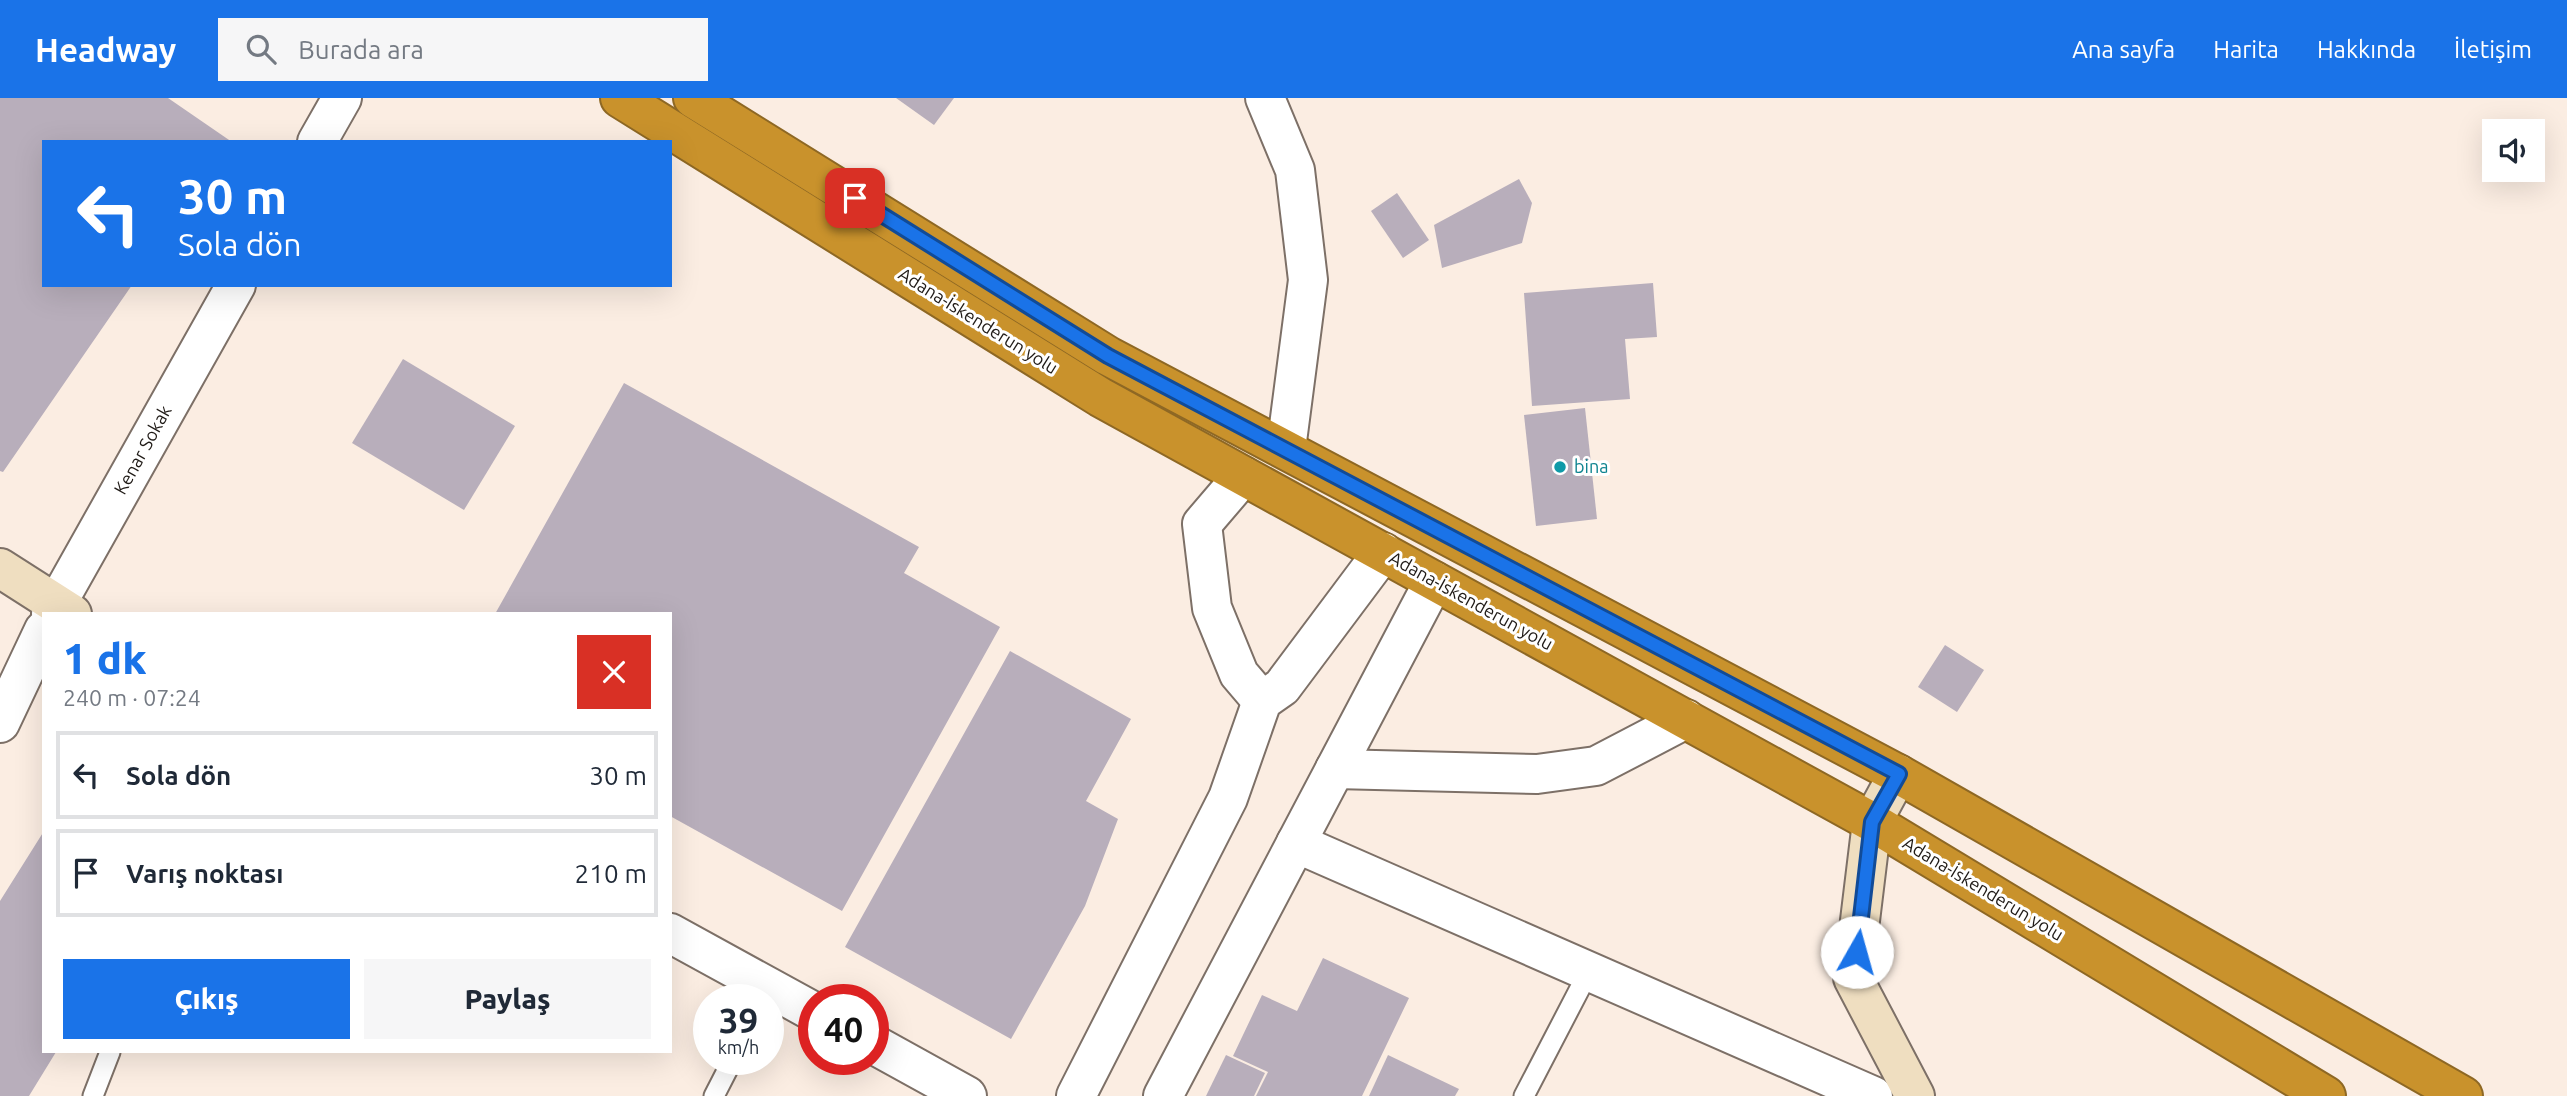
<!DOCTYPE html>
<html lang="tr">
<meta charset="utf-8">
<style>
body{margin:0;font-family:Ubuntu,sans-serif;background:#f6f6f7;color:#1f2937;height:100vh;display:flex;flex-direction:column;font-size:26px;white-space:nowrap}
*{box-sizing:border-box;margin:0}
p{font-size:23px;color:#747a83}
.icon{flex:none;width:38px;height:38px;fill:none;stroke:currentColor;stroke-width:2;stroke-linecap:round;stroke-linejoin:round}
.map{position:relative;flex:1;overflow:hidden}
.drawer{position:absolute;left:42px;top:514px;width:630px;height:441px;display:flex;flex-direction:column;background:#fff;border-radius:0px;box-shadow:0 7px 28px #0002}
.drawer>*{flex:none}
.top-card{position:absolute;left:42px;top:42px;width:630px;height:147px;border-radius:0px;box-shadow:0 7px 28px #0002;background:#1a73e8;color:#fff;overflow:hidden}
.controls{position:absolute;left:2482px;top:21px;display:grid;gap:14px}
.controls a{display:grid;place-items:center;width:63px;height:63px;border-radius:0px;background:#fff;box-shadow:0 7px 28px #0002;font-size:35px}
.speed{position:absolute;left:693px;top:886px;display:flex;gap:14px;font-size:35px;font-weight:700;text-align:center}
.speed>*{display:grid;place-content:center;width:91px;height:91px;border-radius:50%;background:#fff;box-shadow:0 7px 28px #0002;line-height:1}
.speed small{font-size:18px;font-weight:400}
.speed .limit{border:10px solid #d22;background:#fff;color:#111}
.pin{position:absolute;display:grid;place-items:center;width:60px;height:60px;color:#fff;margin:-30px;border-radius:14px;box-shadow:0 4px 10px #0006}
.me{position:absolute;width:77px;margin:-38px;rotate:7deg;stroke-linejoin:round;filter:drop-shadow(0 0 5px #0008)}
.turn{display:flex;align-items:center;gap:24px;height:147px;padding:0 21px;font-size:32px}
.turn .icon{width:91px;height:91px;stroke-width:2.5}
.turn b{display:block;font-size:49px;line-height:60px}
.round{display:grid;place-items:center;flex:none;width:74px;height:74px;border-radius:0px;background:#f6f6f7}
.headline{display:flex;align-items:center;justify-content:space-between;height:119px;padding:0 21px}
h1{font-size:42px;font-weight:800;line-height:52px;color:#1a73e8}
.primary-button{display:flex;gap:14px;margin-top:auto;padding:14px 21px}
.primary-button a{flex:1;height:80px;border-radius:0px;background:#1a73e8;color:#fff;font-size:28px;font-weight:800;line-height:80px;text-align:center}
.primary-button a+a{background:#f6f6f7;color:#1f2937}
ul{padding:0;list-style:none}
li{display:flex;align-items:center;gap:21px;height:88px;margin:0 14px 10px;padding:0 7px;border:4px solid #e0e1e3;border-radius:0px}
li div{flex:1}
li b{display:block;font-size:26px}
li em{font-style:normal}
header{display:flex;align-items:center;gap:42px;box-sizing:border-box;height:98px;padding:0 35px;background:#1a73e8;color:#fff}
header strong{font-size:33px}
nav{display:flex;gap:38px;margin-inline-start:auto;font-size:24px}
.search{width:490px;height:63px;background:#f6f6f7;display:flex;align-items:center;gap:18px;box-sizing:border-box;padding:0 24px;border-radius:0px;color:#747a83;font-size:26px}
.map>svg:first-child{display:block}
.building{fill:#b8aebb}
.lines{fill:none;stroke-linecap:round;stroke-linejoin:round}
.lane-casing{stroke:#7d7067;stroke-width:23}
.street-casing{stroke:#7d7067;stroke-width:42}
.secondary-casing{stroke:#7d7067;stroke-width:42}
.highway-casing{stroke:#8e6824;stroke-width:42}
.lane{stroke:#fff;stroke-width:19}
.street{stroke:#fff;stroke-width:38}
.secondary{stroke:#efdec0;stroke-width:38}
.highway{stroke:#c9922c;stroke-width:38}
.route-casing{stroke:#114b97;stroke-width:18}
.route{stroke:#1a73e8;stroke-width:12}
.culture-dot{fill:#0f9aa8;stroke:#fff;stroke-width:2.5}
.labels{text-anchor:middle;stroke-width:6;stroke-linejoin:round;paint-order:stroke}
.street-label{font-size:18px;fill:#1f1a16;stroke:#fff}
.culture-label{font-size:18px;fill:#0d838f;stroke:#fff;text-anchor:start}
</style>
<header>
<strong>Headway</strong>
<div class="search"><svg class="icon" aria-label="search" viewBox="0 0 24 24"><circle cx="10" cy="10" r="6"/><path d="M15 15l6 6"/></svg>Burada ara</div>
<nav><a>Ana sayfa</a><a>Harita</a><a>Hakkında</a><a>İletişim</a></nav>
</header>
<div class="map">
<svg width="2567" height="998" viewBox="0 0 2567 998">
<rect width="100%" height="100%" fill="#fbede2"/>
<g class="building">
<polygon points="0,0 168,0 232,44 44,44 44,187 132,187 3,374 0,373"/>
<polygon points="896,0 954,0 934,27"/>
<polygon points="1519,81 1532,105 1522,145 1442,170 1434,127"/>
<polygon points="1397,95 1429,142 1403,160 1371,113"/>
<polygon points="1653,185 1657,239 1625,241 1630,301 1532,308 1524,195"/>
<polygon points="403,261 515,328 464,412 352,345"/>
<polygon points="624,285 919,449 904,475 1000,529 842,813 670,718 670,516 495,516"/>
<polygon points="1585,310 1597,421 1536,428 1524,317"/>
<polygon points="1945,547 1984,572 1957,614 1918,589"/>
<polygon points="1010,553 1131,621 1086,703 1118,721 1085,808 1011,941 845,849"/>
<polygon points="44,733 44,954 56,954 29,998 0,998 0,803"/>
<polygon points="1323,860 1409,900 1362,998 1256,998 1268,974 1233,958 1262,897 1297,913"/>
<polygon points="1226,957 1265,975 1254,998 1206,998"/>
<polygon points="1388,957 1459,991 1455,998 1369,998"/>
</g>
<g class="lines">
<g class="lane-casing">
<g id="lane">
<polyline points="93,998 110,954"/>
<polyline points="714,998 733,961"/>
<polyline points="1524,998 1589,873"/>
</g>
</g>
<g class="street-casing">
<g id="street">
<polyline points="1265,0 1295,72 1308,182 1286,351"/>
<polyline points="317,44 342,0"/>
<polyline points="1243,378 1202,426 1212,510 1239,576 1262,603"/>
<polyline points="51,516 236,187"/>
<polyline points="0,625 44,532"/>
<polyline points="1335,671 1537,676 1596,668 1686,621"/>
<polyline points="1296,745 1873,998"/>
<polyline points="670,835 814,914"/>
<polyline points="873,946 967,998"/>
<polyline points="1076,998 1228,700 1262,603 1282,589 1383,454"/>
<polyline points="1163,998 1434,483"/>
</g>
</g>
<g class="secondary-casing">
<g id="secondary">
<polyline points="0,470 72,516"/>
<polyline points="1898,676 1872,724 1853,880 1915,998"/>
</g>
</g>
<g class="highway-casing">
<g id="highway">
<polyline points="620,0 1100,299 1872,724 2326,998"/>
<polyline points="693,0 1108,258 1898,676 2463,998"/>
</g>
</g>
<use href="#lane" class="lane"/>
<use href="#street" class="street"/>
<use href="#secondary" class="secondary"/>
<use href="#highway" class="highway"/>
</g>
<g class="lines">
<g class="route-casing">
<polyline id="route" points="855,100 1108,258 1899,676 1872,724 1857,854"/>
</g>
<use href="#route" class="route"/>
</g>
<circle class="culture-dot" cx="1560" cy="369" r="7"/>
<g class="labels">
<g class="street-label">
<text transform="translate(978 223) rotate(32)" y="6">Adana-İskenderun yolu</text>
<text transform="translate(143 352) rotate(-61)" y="6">Kenar Sokak</text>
<text transform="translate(1471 503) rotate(29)" y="6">Adana-İskenderun yolu</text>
<text transform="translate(1983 791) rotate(31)" y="6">Adana-İskenderun yolu</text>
</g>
<g class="culture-label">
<text x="1574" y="375">bina</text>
</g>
</g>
</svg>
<div class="controls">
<a><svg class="icon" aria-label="sound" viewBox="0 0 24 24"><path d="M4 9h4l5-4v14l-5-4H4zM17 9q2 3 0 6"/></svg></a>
</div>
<div class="speed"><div>39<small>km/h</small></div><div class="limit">40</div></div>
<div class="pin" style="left:855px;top:100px;background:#d93025"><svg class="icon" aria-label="arrive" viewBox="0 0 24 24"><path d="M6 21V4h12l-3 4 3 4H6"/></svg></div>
<svg class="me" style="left:1857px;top:854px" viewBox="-20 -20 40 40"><circle r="19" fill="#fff"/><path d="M0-13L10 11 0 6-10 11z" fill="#1a73e8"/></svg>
<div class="top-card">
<div class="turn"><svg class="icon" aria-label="left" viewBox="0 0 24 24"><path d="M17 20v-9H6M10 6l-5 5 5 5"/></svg><div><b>30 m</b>Sola dön</div></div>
</div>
<section class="drawer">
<div class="headline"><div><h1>1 dk</h1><p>240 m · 07:24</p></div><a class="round" style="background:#d93025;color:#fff"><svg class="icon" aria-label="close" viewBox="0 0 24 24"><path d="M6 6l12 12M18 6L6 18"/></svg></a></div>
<ul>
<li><svg class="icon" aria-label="left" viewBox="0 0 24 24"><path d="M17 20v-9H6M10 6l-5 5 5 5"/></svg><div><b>Sola dön</b></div><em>30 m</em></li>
<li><svg class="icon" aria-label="arrive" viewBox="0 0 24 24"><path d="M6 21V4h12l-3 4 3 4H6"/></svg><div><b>Varış noktası</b></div><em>210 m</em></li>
</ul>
<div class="primary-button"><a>Çıkış</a><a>Paylaş</a></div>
</section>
</div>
